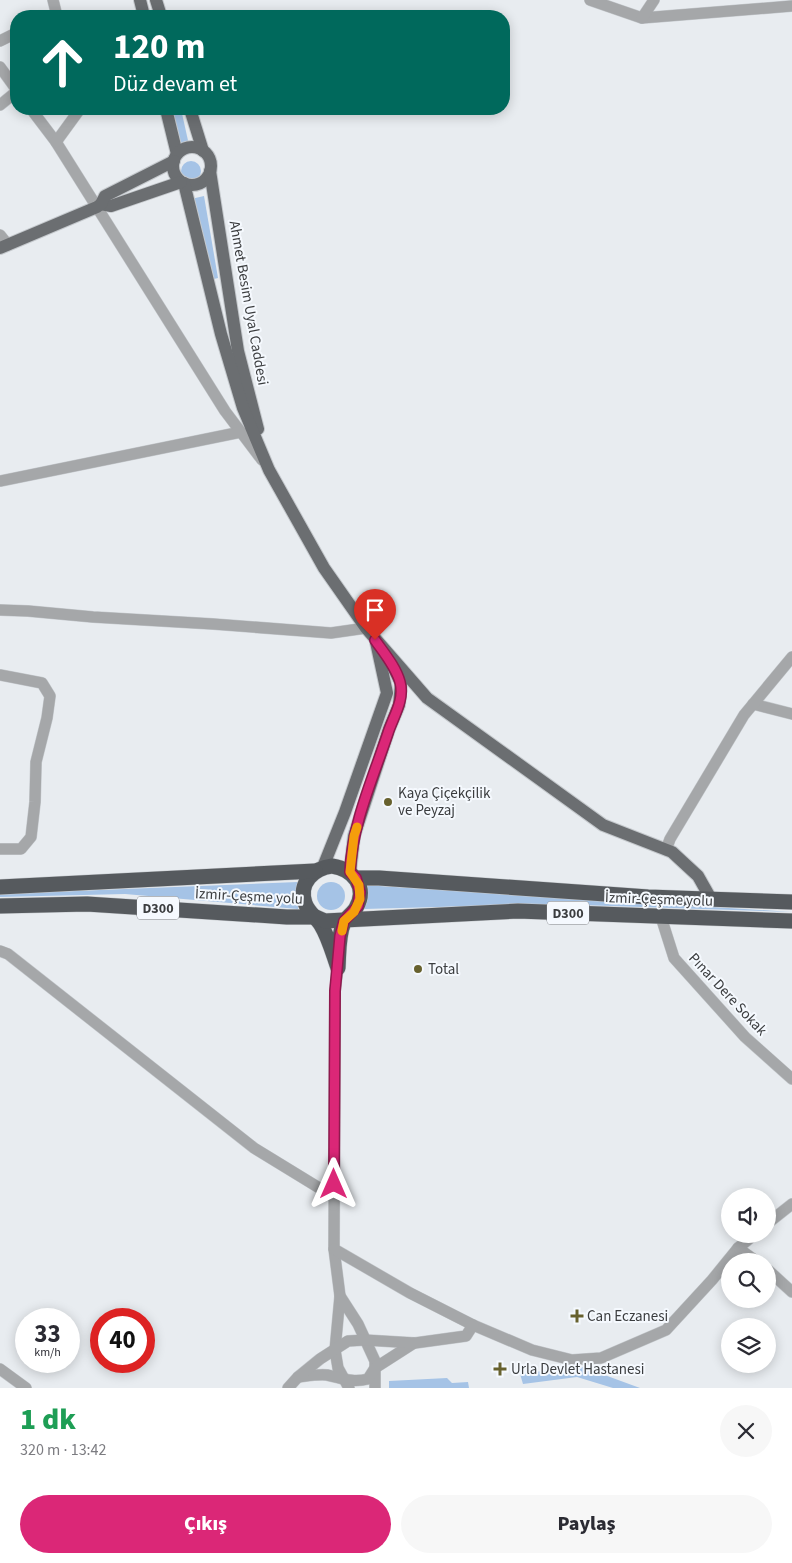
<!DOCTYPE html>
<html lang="tr">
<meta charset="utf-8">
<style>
body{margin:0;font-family:"Source Sans 3",sans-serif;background:#f7f7f7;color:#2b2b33;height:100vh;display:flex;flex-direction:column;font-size:19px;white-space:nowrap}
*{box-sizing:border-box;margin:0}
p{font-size:16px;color:#7c7c81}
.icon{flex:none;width:28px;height:28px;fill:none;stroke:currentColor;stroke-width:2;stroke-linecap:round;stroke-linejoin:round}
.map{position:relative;height:1388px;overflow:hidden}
.drawer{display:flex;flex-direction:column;background:#fff;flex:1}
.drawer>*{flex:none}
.banner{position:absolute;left:10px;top:10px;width:500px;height:105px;border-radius:20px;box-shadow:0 2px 12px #0003;background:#00695c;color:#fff;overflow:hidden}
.fabs{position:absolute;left:721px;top:1188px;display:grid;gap:10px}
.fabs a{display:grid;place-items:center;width:55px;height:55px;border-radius:50%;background:#fff;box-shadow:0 2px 12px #0003;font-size:25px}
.speed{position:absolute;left:15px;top:1308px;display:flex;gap:10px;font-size:25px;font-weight:700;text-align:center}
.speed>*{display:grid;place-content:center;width:65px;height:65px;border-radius:50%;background:#fff;box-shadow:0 2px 12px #0003;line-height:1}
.speed small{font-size:12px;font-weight:400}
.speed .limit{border:8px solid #d22;background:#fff;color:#111}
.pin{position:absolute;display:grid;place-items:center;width:42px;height:42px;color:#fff;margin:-51px -21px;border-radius:50% 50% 50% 0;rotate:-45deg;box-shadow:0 0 5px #0007}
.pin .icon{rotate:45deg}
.me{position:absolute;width:55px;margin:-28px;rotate:0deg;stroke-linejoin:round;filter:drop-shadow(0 0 4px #0008)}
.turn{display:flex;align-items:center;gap:18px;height:105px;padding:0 20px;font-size:22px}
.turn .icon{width:65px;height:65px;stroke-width:2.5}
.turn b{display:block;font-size:35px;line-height:42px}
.round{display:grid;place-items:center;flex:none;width:52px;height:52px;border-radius:26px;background:#f7f7f7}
.summary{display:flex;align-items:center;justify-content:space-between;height:85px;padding:0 20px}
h1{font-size:30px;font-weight:800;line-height:38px;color:#1e9e55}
.action{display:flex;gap:10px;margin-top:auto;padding:10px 20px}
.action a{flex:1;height:58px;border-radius:30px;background:#db2777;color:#fff;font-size:20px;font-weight:800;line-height:58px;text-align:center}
.action a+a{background:#f7f7f7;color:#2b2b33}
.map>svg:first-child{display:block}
.green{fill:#a5c3e6}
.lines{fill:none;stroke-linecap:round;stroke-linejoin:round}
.minor-casing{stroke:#c5c9cd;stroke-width:12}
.major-casing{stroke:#c5c9cd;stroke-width:14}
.highway-casing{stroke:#c5c9cd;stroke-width:16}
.minor{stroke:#a5a7a9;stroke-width:11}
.major{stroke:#6b6e71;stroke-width:12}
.highway{stroke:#565a5e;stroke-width:15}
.route-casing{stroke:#8e194d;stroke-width:12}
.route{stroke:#db2777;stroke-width:9}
.slow{stroke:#f59e0b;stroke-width:9}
.poi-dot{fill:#67612e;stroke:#f5f9fe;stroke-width:2}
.labels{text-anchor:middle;stroke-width:4;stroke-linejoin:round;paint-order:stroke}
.shield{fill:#f5f9fe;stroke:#737578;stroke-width:1}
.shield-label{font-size:14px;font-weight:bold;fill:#3b3d3f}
.street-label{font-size:15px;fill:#3b3d3f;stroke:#f5f9fe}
.poi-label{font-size:15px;fill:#3b3d3f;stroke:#f5f9fe;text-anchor:start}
</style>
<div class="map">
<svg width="792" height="1388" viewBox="0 0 792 1388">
<rect width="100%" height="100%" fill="#e8ecf0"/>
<g class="green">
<polygon points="170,109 181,109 189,145 178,148"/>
<circle cx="191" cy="171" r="10"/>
<polygon points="204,196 218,278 214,279 191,199"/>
<polygon points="298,882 298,909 125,894 0,897 0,894"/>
<circle cx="331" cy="896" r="14"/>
<polygon points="364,885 792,912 550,904 364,909"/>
<polygon points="580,1366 640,1388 613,1388 577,1377 523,1384 520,1374"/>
<polygon points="447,1378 452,1383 468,1382 469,1388 389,1388 389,1381"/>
</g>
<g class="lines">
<g class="minor-casing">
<g id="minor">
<polyline points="53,0 57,16"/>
<polyline points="590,0 642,18 792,6"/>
<polyline points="642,18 654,0"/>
<polyline points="0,41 16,33"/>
<polyline points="0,67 16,89"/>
<polyline points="0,105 16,92"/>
<polyline points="31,109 56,142 225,411 262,460"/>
<polyline points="56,142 80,109"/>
<polyline points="0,235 8,245"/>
<polyline points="0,481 241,432"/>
<polyline points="0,610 28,611 93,617 213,624 331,633 366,628"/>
<polyline points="0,675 42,683 50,696 47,718 36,762 35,802 31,837 21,849 0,849"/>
<polyline points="753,704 792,714"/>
<polyline points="666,850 670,839 744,715 792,657"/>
<polyline points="661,917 674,958 745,1037 792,1079"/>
<polyline points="0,951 8,954 254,1148 334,1197"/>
<polyline points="338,968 335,991 334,1249 340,1296 335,1350 338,1368 349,1388"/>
<polyline points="768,1223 792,1204"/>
<polyline points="738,1248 756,1261"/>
<polyline points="334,1249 410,1293 473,1325 532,1350 572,1360 601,1358 666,1330 712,1280 738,1248 755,1234"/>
<polyline points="768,1270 792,1292"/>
<polyline points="340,1296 358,1324 375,1361 375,1388"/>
<polyline points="0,1369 26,1388"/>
<path d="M298,1377C307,1376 318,1374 327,1375C342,1378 352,1383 368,1379L375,1368L414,1343"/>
<polyline points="288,1388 298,1377 320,1359 348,1341 365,1340 415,1343 466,1336 473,1325"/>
</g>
</g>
<g class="major-casing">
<g id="major">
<polyline points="140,0 144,16"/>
<polyline points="156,0 161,16"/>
<polyline points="166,109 177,154"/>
<polyline points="190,109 203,151"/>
<circle cx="192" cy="166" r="19"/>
<polyline points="210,171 238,351 258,429"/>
<polyline points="184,183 221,334 243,408 269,470 324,568 366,628 427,698 603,825 672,852 698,876 711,899"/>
<polyline points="101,204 111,206 181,182"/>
<polyline points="0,248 97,207 101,204 105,196 174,161"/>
<polyline points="323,867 345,812 387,693 376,642"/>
<polyline points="350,872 354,836 389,729 399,705 401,683 393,667"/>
</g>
</g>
<g class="highway-casing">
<g id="highway">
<path d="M332,866C353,869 368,887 356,908C353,913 347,917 344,922C338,936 339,954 338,968C333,954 329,938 321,925C316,917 308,912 305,903C298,883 314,868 332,866Z"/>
<polyline points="356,878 379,878 648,897 792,902"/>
<polyline points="0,887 315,871"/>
<polyline points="0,906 87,904 287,917 316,917 325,921 518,911 792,921"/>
</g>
</g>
<use href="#minor" class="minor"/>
<use href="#major" class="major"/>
<use href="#highway" class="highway"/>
</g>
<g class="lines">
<g class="route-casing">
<path id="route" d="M334,1184L335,991L340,936L344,921L358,906L360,892L356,878L350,872C352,824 373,778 388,733C393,717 405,700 400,682C396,667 384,653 375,640"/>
</g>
<use href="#route" class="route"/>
<polyline class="slow" points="342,931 344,921 354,912 360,899 359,885 350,872 354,836 357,827"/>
</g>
<g class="poi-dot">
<circle cx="388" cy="802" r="5"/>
<circle cx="418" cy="969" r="5"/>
<path d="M574.5 1308.5h5v5h5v5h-5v5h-5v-5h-5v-5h5z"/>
<path d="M497.5 1361.5h5v5h5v5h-5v5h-5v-5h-5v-5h5z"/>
</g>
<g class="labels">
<g class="shield">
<rect x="137" y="896.5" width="42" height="23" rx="4"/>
<rect x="547" y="901.5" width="42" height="23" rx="4"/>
</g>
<g class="shield-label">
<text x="158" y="913">D300</text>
<text x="568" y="918">D300</text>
</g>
<g class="street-label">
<text transform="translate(249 303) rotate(80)" y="5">Ahmet Besim Uyal Caddesi</text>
<text transform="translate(249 896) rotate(3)" y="5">İzmir-Çeşme yolu</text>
<text transform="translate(659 899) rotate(2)" y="5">İzmir-Çeşme yolu</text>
<text transform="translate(728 994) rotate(47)" y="5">Pınar Dere Sokak</text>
</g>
<g class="poi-label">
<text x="398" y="798">Kaya Çiçekçilik<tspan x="398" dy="17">ve Peyzaj</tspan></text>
<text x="428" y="974">Total</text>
<text x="587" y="1321">Can Eczanesi</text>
<text x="511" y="1374">Urla Devlet Hastanesi</text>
</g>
</g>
</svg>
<div class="fabs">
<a><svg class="icon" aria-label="sound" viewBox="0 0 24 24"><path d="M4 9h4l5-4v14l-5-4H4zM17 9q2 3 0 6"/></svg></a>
<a><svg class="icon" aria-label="search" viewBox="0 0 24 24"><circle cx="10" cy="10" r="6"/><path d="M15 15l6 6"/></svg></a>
<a><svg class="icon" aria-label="layers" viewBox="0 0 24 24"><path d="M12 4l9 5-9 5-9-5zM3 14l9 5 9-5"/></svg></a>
</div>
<div class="speed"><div>33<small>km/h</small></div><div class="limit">40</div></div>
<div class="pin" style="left:375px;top:640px;background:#d93025"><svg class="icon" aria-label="arrive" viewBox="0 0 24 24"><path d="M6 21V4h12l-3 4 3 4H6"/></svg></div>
<svg class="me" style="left:334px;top:1184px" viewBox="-20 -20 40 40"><path d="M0-17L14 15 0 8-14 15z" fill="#db2777" stroke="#fff" stroke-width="4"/></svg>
<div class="banner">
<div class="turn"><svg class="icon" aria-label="ahead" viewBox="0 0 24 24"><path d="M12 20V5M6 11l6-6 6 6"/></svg><div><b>120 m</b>Düz devam et</div></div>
</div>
</div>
<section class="drawer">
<div class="summary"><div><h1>1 dk</h1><p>320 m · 13:42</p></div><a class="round"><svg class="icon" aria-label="close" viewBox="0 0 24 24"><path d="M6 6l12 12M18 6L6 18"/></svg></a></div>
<div class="action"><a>Çıkış</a><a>Paylaş</a></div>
</section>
